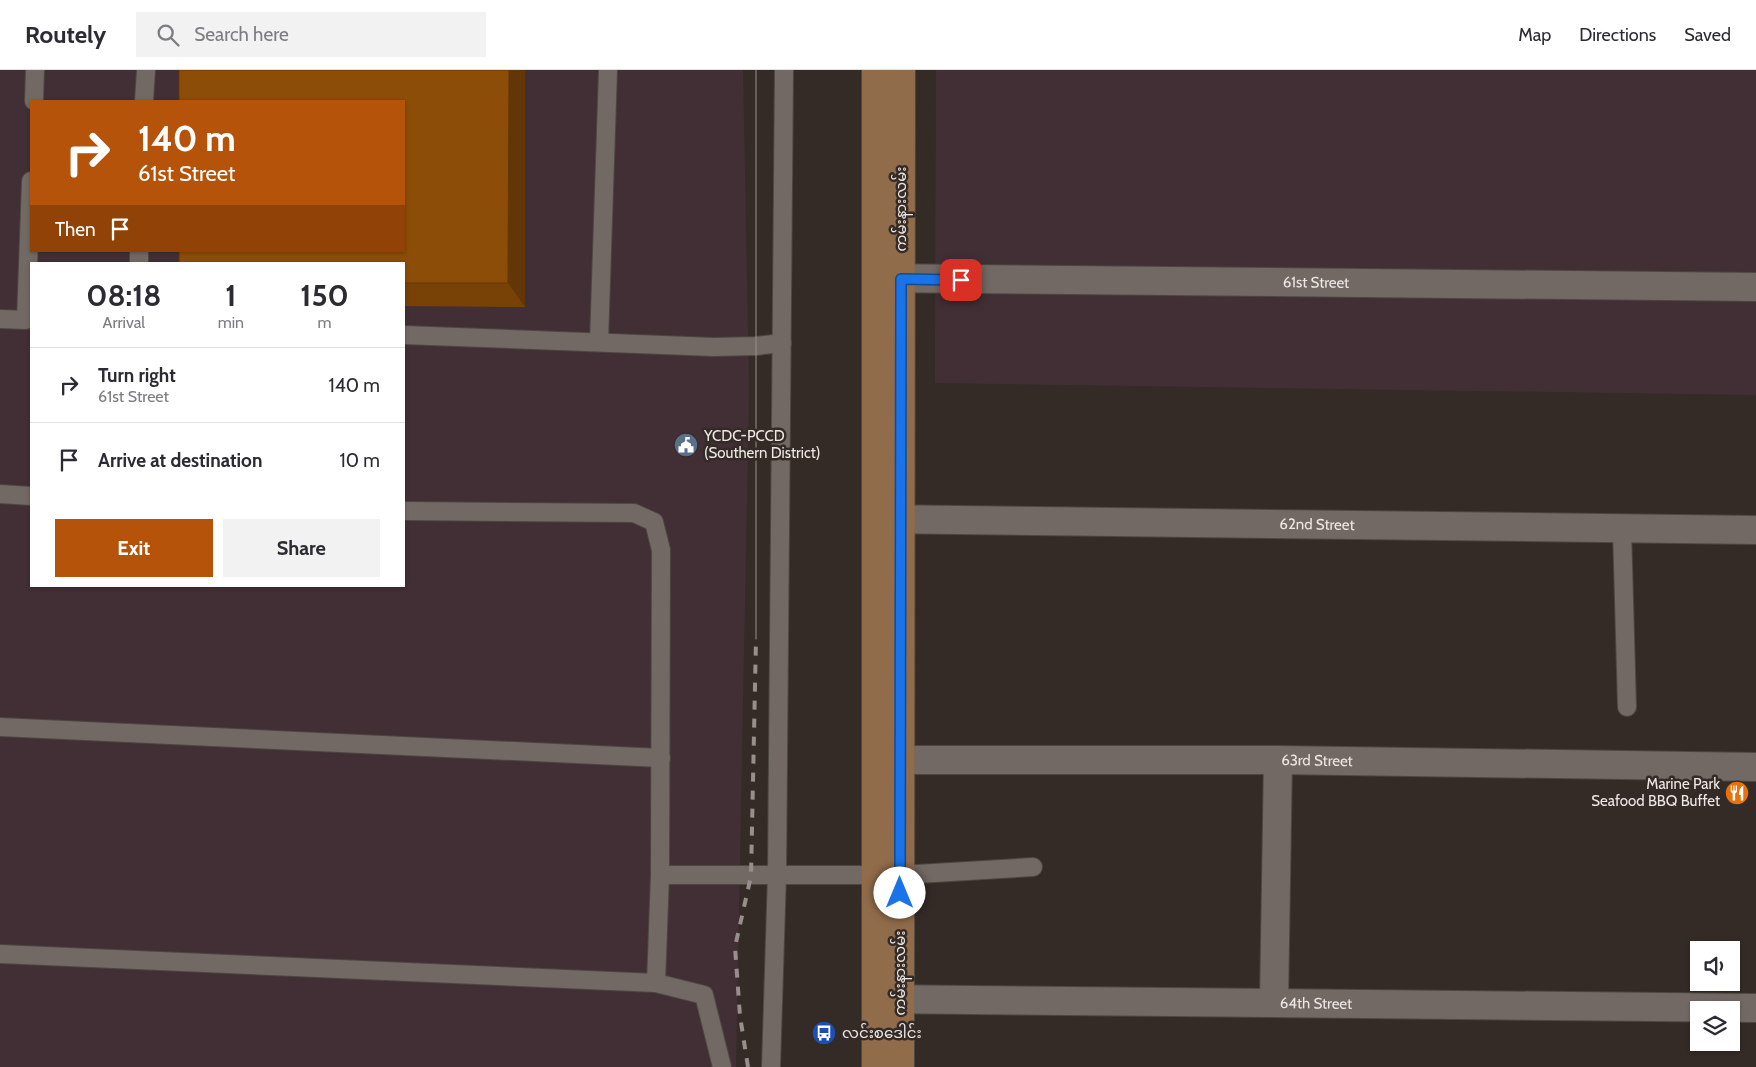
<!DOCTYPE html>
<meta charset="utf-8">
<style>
body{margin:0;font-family:Cabin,"Noto Sans Myanmar",sans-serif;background:#f2f2f3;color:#2b2b33;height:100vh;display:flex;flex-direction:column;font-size:19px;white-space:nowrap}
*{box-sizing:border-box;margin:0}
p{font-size:16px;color:#7c7c81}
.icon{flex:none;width:28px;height:28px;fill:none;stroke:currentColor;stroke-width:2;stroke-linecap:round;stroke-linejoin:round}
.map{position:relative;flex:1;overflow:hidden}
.details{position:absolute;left:30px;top:192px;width:375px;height:325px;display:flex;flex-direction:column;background:#fff;border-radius:0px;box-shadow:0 1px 4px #0004}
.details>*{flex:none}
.top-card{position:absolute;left:30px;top:30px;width:375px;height:152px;border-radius:0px;box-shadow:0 1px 4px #0004;background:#b45309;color:#fff;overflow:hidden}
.tools{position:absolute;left:1690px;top:871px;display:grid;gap:10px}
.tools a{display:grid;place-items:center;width:50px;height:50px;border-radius:0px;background:#fff;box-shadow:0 1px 4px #0004;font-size:25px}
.pin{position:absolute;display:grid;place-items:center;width:42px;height:42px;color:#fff;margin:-21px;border-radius:10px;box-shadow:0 2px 8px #0006}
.me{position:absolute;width:55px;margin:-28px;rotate:0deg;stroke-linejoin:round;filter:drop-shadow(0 0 4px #0008)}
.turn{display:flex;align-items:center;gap:18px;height:105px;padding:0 25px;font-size:22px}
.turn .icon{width:65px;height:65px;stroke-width:2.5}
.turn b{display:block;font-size:35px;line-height:42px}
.then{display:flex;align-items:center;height:48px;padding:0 25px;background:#0003;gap:10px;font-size:19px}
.eta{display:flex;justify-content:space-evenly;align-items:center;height:85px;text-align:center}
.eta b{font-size:30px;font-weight:700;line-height:35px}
.cta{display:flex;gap:10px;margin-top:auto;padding:10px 25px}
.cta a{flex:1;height:58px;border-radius:0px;background:#b45309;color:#fff;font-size:20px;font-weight:700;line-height:58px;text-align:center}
.cta a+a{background:#f2f2f3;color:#2b2b33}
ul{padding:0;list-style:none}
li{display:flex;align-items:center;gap:15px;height:75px;padding:0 25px;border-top:1px solid #e1e1e2}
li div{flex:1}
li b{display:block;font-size:19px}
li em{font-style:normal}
header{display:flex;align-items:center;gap:30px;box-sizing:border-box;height:70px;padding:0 25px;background:#fff;border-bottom:1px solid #e1e1e2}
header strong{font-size:24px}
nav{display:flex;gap:28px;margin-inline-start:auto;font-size:18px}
.search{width:350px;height:45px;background:#f2f2f3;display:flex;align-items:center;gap:12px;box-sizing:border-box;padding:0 18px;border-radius:0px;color:#7c7c81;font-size:19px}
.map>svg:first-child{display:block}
.industrial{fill:#422f36;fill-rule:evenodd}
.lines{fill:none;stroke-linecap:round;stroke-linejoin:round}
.lane-casing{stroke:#4d4742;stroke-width:20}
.street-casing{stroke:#4d4742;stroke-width:30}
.secondary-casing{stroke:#4d4742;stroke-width:30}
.lane{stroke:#736964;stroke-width:18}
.street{stroke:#736964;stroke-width:28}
.secondary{stroke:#916c4b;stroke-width:28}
.tram{stroke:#968f8b;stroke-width:1}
.rail{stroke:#968f8b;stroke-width:4;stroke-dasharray:9 9;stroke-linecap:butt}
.wall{fill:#784207}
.shaded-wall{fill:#623606}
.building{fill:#8c4d08;stroke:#623606}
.route-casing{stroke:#114b97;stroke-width:12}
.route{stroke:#1a73e8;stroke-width:9}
.labels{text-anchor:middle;stroke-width:5;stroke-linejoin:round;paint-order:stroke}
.street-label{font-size:15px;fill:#ede8e4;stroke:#342b27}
.poi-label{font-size:15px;fill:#ede8e4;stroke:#342b27;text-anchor:start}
</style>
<header>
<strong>Routely</strong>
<div class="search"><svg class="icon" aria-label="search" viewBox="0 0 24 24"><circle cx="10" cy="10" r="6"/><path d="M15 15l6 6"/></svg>Search here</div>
<nav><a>Map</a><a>Directions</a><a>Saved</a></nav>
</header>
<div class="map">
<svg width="1756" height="997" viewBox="0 0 1756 997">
<rect width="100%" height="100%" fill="#342b27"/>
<g class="industrial">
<path d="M0,0H743L749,320L736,997H0ZM31,31H404V181H31ZM31,194H404V516H31Z"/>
<polygon points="936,0 1756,0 1756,325 935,313"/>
</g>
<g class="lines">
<g class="lane-casing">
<g id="lane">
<polyline points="34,31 35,0"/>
<polyline points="144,31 146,0"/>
<polyline points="139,194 139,181"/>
<polyline points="0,249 26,250 31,111"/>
<polyline points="404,265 714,277 756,276 782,273"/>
<polyline points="599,272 608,0"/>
<polyline points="0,424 31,426"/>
<polyline points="404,441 634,443 654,452 661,480 660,805 656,913 704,925 722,997"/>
<polyline points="1622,459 1627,637"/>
<polyline points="0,657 661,688"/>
<polyline points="660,805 900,805 1033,797"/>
<polyline points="0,884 656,913"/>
<polyline points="771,997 777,804 784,0"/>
</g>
</g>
<g class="street-casing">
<g id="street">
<path id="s1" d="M878,208L1756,217"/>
<path id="s2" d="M878,449L1756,460"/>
<path id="s3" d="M878,690H1278L1756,697"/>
<path id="s4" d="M877,929L1756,938"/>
<polyline points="1274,933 1278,690"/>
</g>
</g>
<g class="secondary-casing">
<g id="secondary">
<polyline points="876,0 876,997"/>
<polyline points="900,997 901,0"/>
</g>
</g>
<use href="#lane" class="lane"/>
<use href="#street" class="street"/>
<use href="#secondary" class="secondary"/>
<polyline class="tram" points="756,569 756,0"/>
<polyline class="rail" points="748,997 740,946 735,877 751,806 756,569"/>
</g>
<polygon class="wall" points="179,0 525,0 525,237 404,236 404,194"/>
<polygon class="shaded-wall" points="509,0 525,0 525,237 508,213"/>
<polygon class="building" points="179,0 509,0 508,213 404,213 404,194 179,194 179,181 404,181 404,31 179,31"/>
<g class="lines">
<g class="route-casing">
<polyline id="route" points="900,823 901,209 961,210"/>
</g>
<use href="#route" class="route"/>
</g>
<defs>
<g id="civic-disc" transform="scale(1.25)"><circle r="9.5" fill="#5c6f8a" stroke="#342b27"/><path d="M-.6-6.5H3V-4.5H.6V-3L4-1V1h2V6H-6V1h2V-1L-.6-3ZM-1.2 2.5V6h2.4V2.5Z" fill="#fff"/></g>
<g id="restaurant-disc" transform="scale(1.25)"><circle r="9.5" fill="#e8710a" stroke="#342b27"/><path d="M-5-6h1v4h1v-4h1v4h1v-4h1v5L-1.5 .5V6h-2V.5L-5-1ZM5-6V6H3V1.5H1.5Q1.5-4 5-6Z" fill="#fff"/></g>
<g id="bus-disc" transform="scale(1.25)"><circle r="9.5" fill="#1a4fb4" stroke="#342b27"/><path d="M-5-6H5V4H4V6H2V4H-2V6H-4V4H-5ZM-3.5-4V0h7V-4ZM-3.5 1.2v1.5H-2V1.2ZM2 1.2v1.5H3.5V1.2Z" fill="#fff"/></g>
</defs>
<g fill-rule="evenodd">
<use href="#civic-disc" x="686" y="375"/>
<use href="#restaurant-disc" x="1737" y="723"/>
<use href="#bus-disc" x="824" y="963"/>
</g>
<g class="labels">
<g class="street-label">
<text transform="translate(901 139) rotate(-90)" y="5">ကမ်းနားလမ်း</text>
<text dy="5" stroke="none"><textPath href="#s1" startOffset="438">61st Street</textPath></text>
<text dy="5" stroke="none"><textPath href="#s2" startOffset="439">62nd Street</textPath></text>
<text dy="5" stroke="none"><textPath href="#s3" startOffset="439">63rd Street</textPath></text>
<text transform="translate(900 903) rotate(-90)" y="5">ကမ်းနားလမ်း</text>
<text dy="5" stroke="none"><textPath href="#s4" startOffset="439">64th Street</textPath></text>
</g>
<g class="poi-label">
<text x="704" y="371">YCDC-PCCD<tspan x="704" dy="17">(Southern District)</tspan></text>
<text x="1720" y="719" text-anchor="end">Marine Park<tspan x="1720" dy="17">Seafood BBQ Buffet</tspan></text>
<text x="842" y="968">လင်းစဒေါင်း</text>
</g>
</g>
</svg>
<div class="tools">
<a><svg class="icon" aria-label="sound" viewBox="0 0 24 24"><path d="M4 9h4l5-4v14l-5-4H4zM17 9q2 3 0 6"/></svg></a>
<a><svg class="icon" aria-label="layers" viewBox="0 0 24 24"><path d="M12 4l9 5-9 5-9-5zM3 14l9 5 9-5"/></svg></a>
</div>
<div class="pin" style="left:961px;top:210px;background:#d93025"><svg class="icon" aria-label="arrive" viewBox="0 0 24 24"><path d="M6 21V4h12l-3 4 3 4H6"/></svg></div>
<svg class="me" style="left:900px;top:823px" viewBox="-20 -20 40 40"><circle r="19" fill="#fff"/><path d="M0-13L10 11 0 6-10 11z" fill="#1a73e8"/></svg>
<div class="top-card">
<div class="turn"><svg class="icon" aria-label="right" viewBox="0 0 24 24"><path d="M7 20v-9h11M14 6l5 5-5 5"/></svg><div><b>140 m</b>61st Street</div></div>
<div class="then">Then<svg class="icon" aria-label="arrive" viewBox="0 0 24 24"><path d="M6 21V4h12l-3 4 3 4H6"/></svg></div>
</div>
<section class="details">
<div class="eta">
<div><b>08:18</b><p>Arrival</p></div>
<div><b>1</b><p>min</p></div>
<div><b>150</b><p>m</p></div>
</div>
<ul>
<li><svg class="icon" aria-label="right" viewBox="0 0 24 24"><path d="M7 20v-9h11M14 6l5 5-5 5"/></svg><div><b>Turn right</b><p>61st Street</p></div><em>140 m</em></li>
<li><svg class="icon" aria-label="arrive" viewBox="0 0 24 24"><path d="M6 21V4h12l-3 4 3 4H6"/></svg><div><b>Arrive at destination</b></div><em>10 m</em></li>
</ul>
<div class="cta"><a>Exit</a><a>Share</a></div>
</section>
</div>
